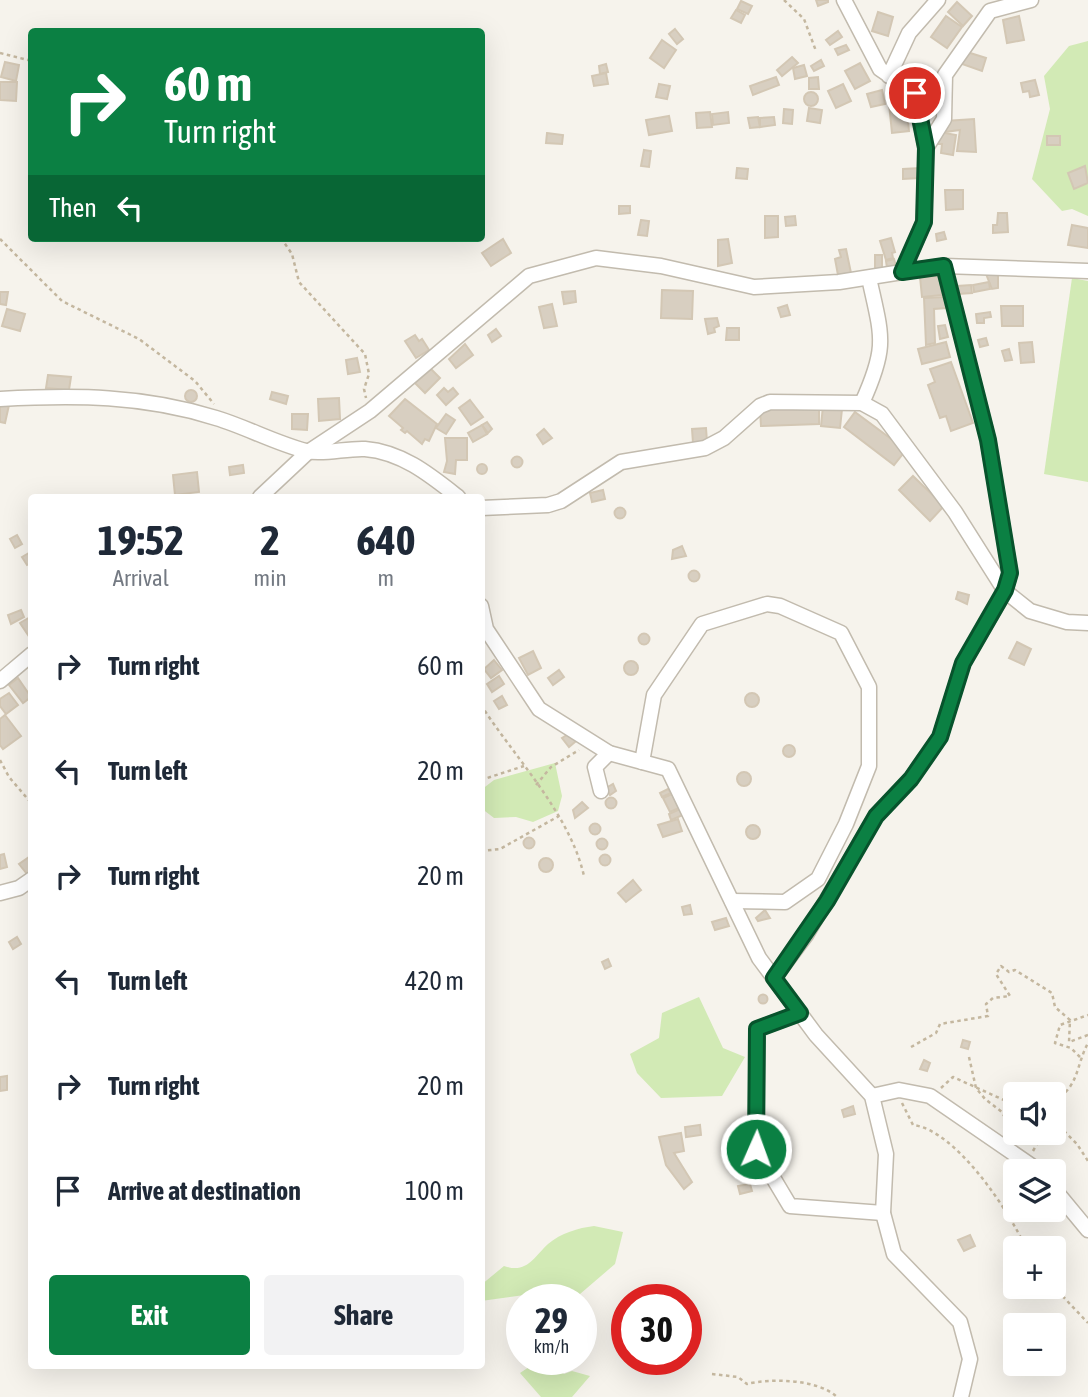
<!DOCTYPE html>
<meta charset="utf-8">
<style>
body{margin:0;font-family:"Asap Condensed",sans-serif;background:#f2f2f3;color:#1f2937;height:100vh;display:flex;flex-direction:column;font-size:26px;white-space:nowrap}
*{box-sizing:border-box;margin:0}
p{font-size:23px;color:#747a83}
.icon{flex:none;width:38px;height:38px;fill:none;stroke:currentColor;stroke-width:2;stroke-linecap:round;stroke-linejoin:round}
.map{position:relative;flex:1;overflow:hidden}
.details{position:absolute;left:28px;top:494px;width:457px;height:875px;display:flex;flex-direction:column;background:#fff;border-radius:7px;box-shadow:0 7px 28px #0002}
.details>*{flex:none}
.guide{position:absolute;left:28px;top:28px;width:457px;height:214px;border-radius:7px;box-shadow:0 7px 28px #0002;background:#0b8043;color:#fff;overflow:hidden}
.tools{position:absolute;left:1003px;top:1082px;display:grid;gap:14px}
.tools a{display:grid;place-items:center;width:63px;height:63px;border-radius:7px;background:#fff;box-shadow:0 7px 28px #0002;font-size:35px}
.speed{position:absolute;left:506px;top:1284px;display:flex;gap:14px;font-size:35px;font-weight:700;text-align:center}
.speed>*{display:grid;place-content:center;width:91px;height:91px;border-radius:50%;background:#fff;box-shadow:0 7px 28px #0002;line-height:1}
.speed small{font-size:18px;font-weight:400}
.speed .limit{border:10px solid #d22;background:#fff;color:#111}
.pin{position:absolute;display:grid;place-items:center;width:60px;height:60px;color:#fff;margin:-30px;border:4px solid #fff;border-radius:50%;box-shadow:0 2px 7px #0007}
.me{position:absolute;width:77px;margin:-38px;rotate:2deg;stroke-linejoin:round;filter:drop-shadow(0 0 5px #0008)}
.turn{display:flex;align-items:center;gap:24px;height:147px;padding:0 21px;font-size:32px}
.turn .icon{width:91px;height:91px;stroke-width:2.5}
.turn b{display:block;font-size:49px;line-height:60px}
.then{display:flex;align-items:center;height:66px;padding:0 21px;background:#0003;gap:14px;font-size:26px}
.eta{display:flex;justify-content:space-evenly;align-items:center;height:119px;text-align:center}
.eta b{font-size:42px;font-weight:700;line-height:49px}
.button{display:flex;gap:14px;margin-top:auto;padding:14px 21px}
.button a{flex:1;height:80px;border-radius:7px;background:#0b8043;color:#fff;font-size:28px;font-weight:700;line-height:80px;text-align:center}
.button a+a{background:#f2f2f3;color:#1f2937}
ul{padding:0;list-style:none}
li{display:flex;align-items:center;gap:21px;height:105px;padding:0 21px}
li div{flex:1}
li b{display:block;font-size:26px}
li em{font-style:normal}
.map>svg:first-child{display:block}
.green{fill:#d2eab5}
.building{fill:#d8cfc1;stroke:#d3c7b4;stroke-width:2}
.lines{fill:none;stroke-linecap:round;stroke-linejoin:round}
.minor-casing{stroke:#c2bbae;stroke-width:17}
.path{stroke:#c4b79f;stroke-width:2.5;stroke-dasharray:3.5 3.5;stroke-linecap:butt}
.minor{stroke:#fff;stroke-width:14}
.route-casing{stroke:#07532c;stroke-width:18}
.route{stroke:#0b8043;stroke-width:12}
</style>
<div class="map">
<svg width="1088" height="1397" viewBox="0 0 1088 1397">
<rect width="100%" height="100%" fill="#f6f3ec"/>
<g class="green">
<polygon points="1088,41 1088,216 1072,209 1062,211 1032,179 1050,109 1044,76 1069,46"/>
<polygon points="1072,278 1088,281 1088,482 1044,474"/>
<polygon points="555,763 562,796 558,811 533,822 516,817 494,818 481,808 481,790 494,780"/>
<polygon points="699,997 723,1048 745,1057 722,1096 661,1098 637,1073 630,1054 659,1038 662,1013"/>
<path d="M594,1226L623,1232L615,1264L573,1300H540L539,1293L481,1301V1285L504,1266C527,1274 534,1257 548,1244C561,1233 578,1228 594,1226Z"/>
<polygon points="550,1360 564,1374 572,1371 590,1376 572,1397 541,1397 520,1373 538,1361"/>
</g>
<g class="building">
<polygon points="816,0 828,0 828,2 818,6"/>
<polygon points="741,1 752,6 748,14 737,9"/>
<polygon points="957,2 972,16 963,26 948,12"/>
<polygon points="736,10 745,15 741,23 731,18"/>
<polygon points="878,12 893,17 888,36 872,31"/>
<polygon points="946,16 962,27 947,48 931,37"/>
<polygon points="1019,16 1024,40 1007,43 1003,20"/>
<polygon points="675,29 683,39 677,44 669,34"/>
<polygon points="838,31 842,37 830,45 826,40"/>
<polygon points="662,40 676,50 664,68 650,58"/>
<polygon points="846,45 849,50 838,55 835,49"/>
<polygon points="967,52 986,58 982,71 962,64"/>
<polygon points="792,57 798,63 782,76 777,70"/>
<polygon points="821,60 824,66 814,71 811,66"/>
<polygon points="5,62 19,65 16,81 1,77"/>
<polygon points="860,63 870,81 855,89 845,71"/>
<polygon points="606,64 608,72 600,74 599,66"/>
<polygon points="804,65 807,76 795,79 793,68"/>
<polygon points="606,73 608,84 594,86 592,76"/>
<polygon points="776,77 779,85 753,95 750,86"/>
<polygon points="818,77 819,89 809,89 809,78"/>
<polygon points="1035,80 1039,95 1030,97 1029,91 1023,92 1021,83"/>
<polygon points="0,82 17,82 16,101 0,100"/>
<polygon points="659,84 670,86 667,99 656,97"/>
<polygon points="843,84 851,101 836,108 828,91"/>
<polygon points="882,90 885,104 871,107 867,94"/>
<circle cx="811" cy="99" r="7"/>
<polygon points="906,102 909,131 892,133 889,104"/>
<polygon points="809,108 822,110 820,123 807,121"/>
<polygon points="784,109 793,110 792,124 783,123"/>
<polygon points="710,112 712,127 697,128 696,113"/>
<polygon points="728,112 729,123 713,125 712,114"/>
<polygon points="669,116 672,131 649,135 646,120"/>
<polygon points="758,117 760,127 750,128 748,118"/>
<polygon points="774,117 775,125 760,127 760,118"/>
<polygon points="974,119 976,152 957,151 960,130 945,132 945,121"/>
<polygon points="939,132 956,135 953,155 941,153 942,144 937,144"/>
<polygon points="547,133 563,135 562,144 546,143"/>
<rect x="1047" y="136" width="13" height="9"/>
<polygon points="644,150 651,151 649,167 641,166"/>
<polygon points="1085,166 1088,183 1074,189 1068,173"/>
<polygon points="737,168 748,169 747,179 736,178"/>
<polygon points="920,168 920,178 903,179 903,169"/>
<polygon points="945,190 963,190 963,209 946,210"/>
<polygon points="619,206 630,206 630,213 619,214"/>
<polygon points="998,213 1007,213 1008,232 993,233 993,225 997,225"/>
<polygon points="765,216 778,216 778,237 765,238"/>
<polygon points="795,216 796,225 786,226 785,217"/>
<polygon points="641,220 649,221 647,236 638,235"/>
<polygon points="1072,225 1088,228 1088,248 1068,245"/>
<polygon points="944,232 946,239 937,241 936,234"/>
<polygon points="891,238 895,252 892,253 893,258 886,260 880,241"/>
<polygon points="503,239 511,253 491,266 482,253"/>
<polygon points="728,239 732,263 718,266 718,240"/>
<polygon points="846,249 851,273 838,275 835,259 841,257 839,250"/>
<rect x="875" y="255" width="7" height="14"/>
<polygon points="894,259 896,266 887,268 886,261"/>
<polygon points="998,273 998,288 992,289 986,274"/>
<polygon points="940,276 942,295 922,297 920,277"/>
<polygon points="989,282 990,289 974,292 973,285"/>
<polygon points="971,285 972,293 958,294 957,286"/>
<polygon points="662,290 693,291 692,319 661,318"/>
<polygon points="575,291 576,302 564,304 562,292"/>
<polygon points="0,292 8,292 6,305 0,304"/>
<polygon points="945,297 946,308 934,309 935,343 926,345 924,298"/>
<polygon points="552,304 557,326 544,328 539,307"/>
<polygon points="787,305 790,315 781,317 778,308"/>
<polygon points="1001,306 1023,306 1023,326 1002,326"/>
<polygon points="7,309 25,314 20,331 2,326"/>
<polygon points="990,312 991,317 984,318 984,323 977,323 976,314"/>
<polygon points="717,318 719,326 714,328 715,332 708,334 705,319"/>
<polygon points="945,325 948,337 940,339 938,326"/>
<polygon points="727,328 739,328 739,340 726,340"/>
<polygon points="496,329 501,336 492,342 488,335"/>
<polygon points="415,335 419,341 422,339 429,350 416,358 405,341"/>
<polygon points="986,338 988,345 980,347 978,340"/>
<polygon points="946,342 950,357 922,364 918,349"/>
<polygon points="1032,342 1034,362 1021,363 1019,343"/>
<polygon points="465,344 473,355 456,368 449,359"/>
<polygon points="1009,349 1012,360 1005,361 1002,351"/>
<polygon points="357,358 360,372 348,374 346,360"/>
<polygon points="951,362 973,423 951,431 946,416 940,418 928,385 935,382 930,369"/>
<polygon points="431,369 440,378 425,393 415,383"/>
<polygon points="48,375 71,377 69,390 46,388"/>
<polygon points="444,388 448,392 453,388 458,394 446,405 437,395"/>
<circle cx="191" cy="396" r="6"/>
<polygon points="272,392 288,396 286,404 270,399"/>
<polygon points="339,398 340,419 319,421 318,399"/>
<polygon points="405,399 437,424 429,441 425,439 422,444 407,431 405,433 401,430 403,428 389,416"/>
<polygon points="470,400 483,417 471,425 459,408"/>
<polygon points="0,404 9,405 5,423 0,422"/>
<polygon points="823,406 842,409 840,428 821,426"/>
<polygon points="819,408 819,424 761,426 760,409"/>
<polygon points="855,412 906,450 894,465 844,427"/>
<polygon points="292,414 308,414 307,430 292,429"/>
<polygon points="446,414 455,420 446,434 436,428"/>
<polygon points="487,422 492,429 488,433 482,425"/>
<polygon points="482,425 487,434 473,442 468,433"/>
<polygon points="706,428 707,442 693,443 692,429"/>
<polygon points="544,429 552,438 543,444 537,435"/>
<polygon points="445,438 467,438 467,460 456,460 455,474 444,472 447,461"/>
<circle cx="517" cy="462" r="5.5"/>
<circle cx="482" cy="469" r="5"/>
<polygon points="243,465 244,473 230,475 229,467"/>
<polygon points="197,472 199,492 175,495 173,475"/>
<polygon points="913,476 944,506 930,521 899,490"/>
<polygon points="603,490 605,499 592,502 590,493"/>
<circle cx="620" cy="513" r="5.5"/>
<polygon points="17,535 22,544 15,548 10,539"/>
<polygon points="682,546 686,556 672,559 673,550"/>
<polygon points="29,553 32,562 27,565 22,557"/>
<circle cx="694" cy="576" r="5.5"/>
<polygon points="958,592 969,595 967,604 956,599"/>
<polygon points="21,610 24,617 11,624 8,615"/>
<polygon points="32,616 32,637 30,638 20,623"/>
<circle cx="644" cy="639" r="5.5"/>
<polygon points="1017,642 1031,649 1024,665 1009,658"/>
<polygon points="533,651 541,668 528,675 519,658"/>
<polygon points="494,660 502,670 491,678 484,669"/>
<circle cx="631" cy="668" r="7"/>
<polygon points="559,670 564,677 553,685 548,678"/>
<polygon points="499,676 504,684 492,692 487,684"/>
<polygon points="18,678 31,697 23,703 9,685"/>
<polygon points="9,693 18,705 6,714 0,706 0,699"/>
<circle cx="752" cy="700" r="7"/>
<polygon points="502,696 507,705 499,709 494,701"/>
<polygon points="5,715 21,736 3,749 0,745 0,719"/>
<polygon points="570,733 576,741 569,747 562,738"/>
<circle cx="789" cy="751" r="6"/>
<circle cx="744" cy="779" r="7"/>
<polygon points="613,784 616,791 610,795 606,788"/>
<polygon points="668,789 671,793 662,797 660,793"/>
<polygon points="672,794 679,808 670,812 663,798"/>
<circle cx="611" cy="803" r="5.5"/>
<polygon points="582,802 588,808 575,818 573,810"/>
<polygon points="680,809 683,815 671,820 669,814"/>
<polygon points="678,819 682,831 663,837 658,825"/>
<circle cx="595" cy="829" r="5.5"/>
<circle cx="753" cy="832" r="7"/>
<circle cx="529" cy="843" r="5.5"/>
<circle cx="602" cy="844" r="5.5"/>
<polygon points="4,854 7,867 0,869 0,855"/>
<circle cx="605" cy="860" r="5.5"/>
<polygon points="32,855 32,871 27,874 19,864"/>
<circle cx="546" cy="865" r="7"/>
<polygon points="633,880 641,890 626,902 618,893"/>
<polygon points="690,905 692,914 684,915 682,907"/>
<polygon points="765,910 770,918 758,921 756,918"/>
<polygon points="726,918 729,926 715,930 712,922"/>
<polygon points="17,937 21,944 13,949 9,942"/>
<polygon points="608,959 611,966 605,969 602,962"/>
<circle cx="763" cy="999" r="4.5"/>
<polygon points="963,1040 970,1042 968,1049 961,1047"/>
<polygon points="924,1060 930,1063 927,1071 920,1069"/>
<polygon points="7,1076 7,1090 0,1091 0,1077"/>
<polygon points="853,1106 855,1114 844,1117 842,1110"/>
<polygon points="700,1125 701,1135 686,1137 685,1127"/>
<polygon points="681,1133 684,1151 674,1153 692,1182 684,1189 666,1165 659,1137"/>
<polygon points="739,1143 752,1148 757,1161 744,1175 740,1172 738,1152 732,1149 734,1144"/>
<polygon points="750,1184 752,1191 740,1194 738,1186"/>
<polygon points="970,1235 975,1246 964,1251 958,1240"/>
</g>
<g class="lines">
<g class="minor-casing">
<g id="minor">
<polyline points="844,0 880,69 915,93 926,148"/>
<polyline points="889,76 909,33 938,0"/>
<polyline points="902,272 944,266 1088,271"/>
<path d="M0,399C75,395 143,395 216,418C246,427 275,443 306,451C324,455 346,448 365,449C402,452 430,475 458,497"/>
<path d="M862,403C888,346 882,337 869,278"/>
<polyline points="260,497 308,452 370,411 529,276 596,258 661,266 754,287 839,282 902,272 924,222 926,148 944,119 945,75 990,11 1031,0"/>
<polyline points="481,508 548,505 561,501 621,462 705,448 724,438 760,406 770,402 862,403 882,414 955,512 1005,591 1030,611 1067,622 1088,623"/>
<polyline points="481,606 486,629 539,709 609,753 668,769 759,958 816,1035 872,1096 886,1154 883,1213 894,1254 960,1322 970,1359 961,1397"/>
<polyline points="0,681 32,654"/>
<polyline points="642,762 654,695 702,624 767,604 780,606 841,633 869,687 869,766 846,824 818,879 785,902 732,901"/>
<polyline points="601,791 595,767 609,753"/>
<polyline points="0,893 19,888 32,879"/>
<polyline points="774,978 806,935 876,816 911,779 940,737 963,663 1005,591 1010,573 988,440 944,266"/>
<polyline points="800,1013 757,1029 756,1149 790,1206 883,1213"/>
<polyline points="872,1096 899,1090 930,1096 1039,1171"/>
<polyline points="1054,1189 1088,1230"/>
</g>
</g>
<g class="path">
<polyline points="784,0 804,19 816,51"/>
<polyline points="0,53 32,61"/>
<polyline points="281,238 292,254 299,282 365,354 369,374 364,389 366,398"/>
<polyline points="0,239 62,301 139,339 195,381 214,404"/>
<path d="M481,705C515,758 570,814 584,876"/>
<polyline points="0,760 9,777 32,804"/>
<polyline points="481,780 524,766"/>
<polyline points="536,785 551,767 579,750"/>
<polyline points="481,851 500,849 559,816"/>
<polyline points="911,1047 936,1033 940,1024 988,1016 986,1004 993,998 1010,996 996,974 1001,966 1009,972 1015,970 1052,993 1055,1007 1070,1020 1069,1042 1088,1035"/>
<polyline points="969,1057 976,1088 985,1099 1002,1112 1016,1138"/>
<polyline points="1080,1057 1071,1048 1055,1043 1060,1025 1088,1015"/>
<polyline points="941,1088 953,1077 1006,1101 1015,1098"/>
<path d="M1054,1100C1079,1088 1076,1065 1088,1043"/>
<polyline points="1006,1101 1015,1104"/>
<path d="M902,1103L913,1125C956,1130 1009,1211 1026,1248"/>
<polyline points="1054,1121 1077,1144 1088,1161"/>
<polyline points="1033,1151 1044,1132"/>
<polyline points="1053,1286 1088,1323"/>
<path d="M712,1374L738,1377L747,1384C771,1378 818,1379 837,1397"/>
</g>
<use href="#minor" class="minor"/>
</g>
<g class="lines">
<g class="route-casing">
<polyline id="route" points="756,1149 757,1029 800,1013 774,978 827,901 876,816 911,779 940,737 963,663 1005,590 1010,573 988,440 944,266 902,272 924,222 926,148 915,93"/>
</g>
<use href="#route" class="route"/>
</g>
</svg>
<div class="tools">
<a><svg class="icon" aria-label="sound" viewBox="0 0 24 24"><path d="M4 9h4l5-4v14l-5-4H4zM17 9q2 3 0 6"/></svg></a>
<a><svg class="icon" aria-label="layers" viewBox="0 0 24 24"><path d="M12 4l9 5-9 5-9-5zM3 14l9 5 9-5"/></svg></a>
<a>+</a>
<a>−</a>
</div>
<div class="speed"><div>29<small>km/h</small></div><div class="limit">30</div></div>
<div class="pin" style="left:915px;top:93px;background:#d93025"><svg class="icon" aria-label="arrive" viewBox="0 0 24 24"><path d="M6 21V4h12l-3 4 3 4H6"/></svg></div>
<svg class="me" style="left:756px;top:1149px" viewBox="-20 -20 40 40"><circle r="17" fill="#0b8043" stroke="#fff" stroke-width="3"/><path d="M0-11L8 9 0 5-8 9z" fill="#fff"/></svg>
<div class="guide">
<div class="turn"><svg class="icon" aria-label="right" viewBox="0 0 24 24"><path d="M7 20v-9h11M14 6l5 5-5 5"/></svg><div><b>60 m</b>Turn right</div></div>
<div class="then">Then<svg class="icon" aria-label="left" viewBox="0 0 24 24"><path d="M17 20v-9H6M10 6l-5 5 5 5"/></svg></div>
</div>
<section class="details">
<div class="eta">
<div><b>19:52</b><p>Arrival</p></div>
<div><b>2</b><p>min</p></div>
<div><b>640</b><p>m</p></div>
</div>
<ul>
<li><svg class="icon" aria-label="right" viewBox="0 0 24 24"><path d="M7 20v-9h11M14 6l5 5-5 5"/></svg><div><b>Turn right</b></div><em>60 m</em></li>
<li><svg class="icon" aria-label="left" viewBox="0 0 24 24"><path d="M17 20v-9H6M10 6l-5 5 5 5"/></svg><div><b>Turn left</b></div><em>20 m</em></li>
<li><svg class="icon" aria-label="right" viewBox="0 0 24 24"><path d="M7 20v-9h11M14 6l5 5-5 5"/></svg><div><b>Turn right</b></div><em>20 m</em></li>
<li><svg class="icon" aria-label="left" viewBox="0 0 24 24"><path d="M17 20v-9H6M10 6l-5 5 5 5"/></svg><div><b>Turn left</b></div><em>420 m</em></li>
<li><svg class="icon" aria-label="right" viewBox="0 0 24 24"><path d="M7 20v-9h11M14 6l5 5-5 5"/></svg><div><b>Turn right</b></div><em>20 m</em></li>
<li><svg class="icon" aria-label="arrive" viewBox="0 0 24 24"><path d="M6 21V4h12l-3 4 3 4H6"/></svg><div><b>Arrive at destination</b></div><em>100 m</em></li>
</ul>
<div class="button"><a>Exit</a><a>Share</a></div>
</section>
</div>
